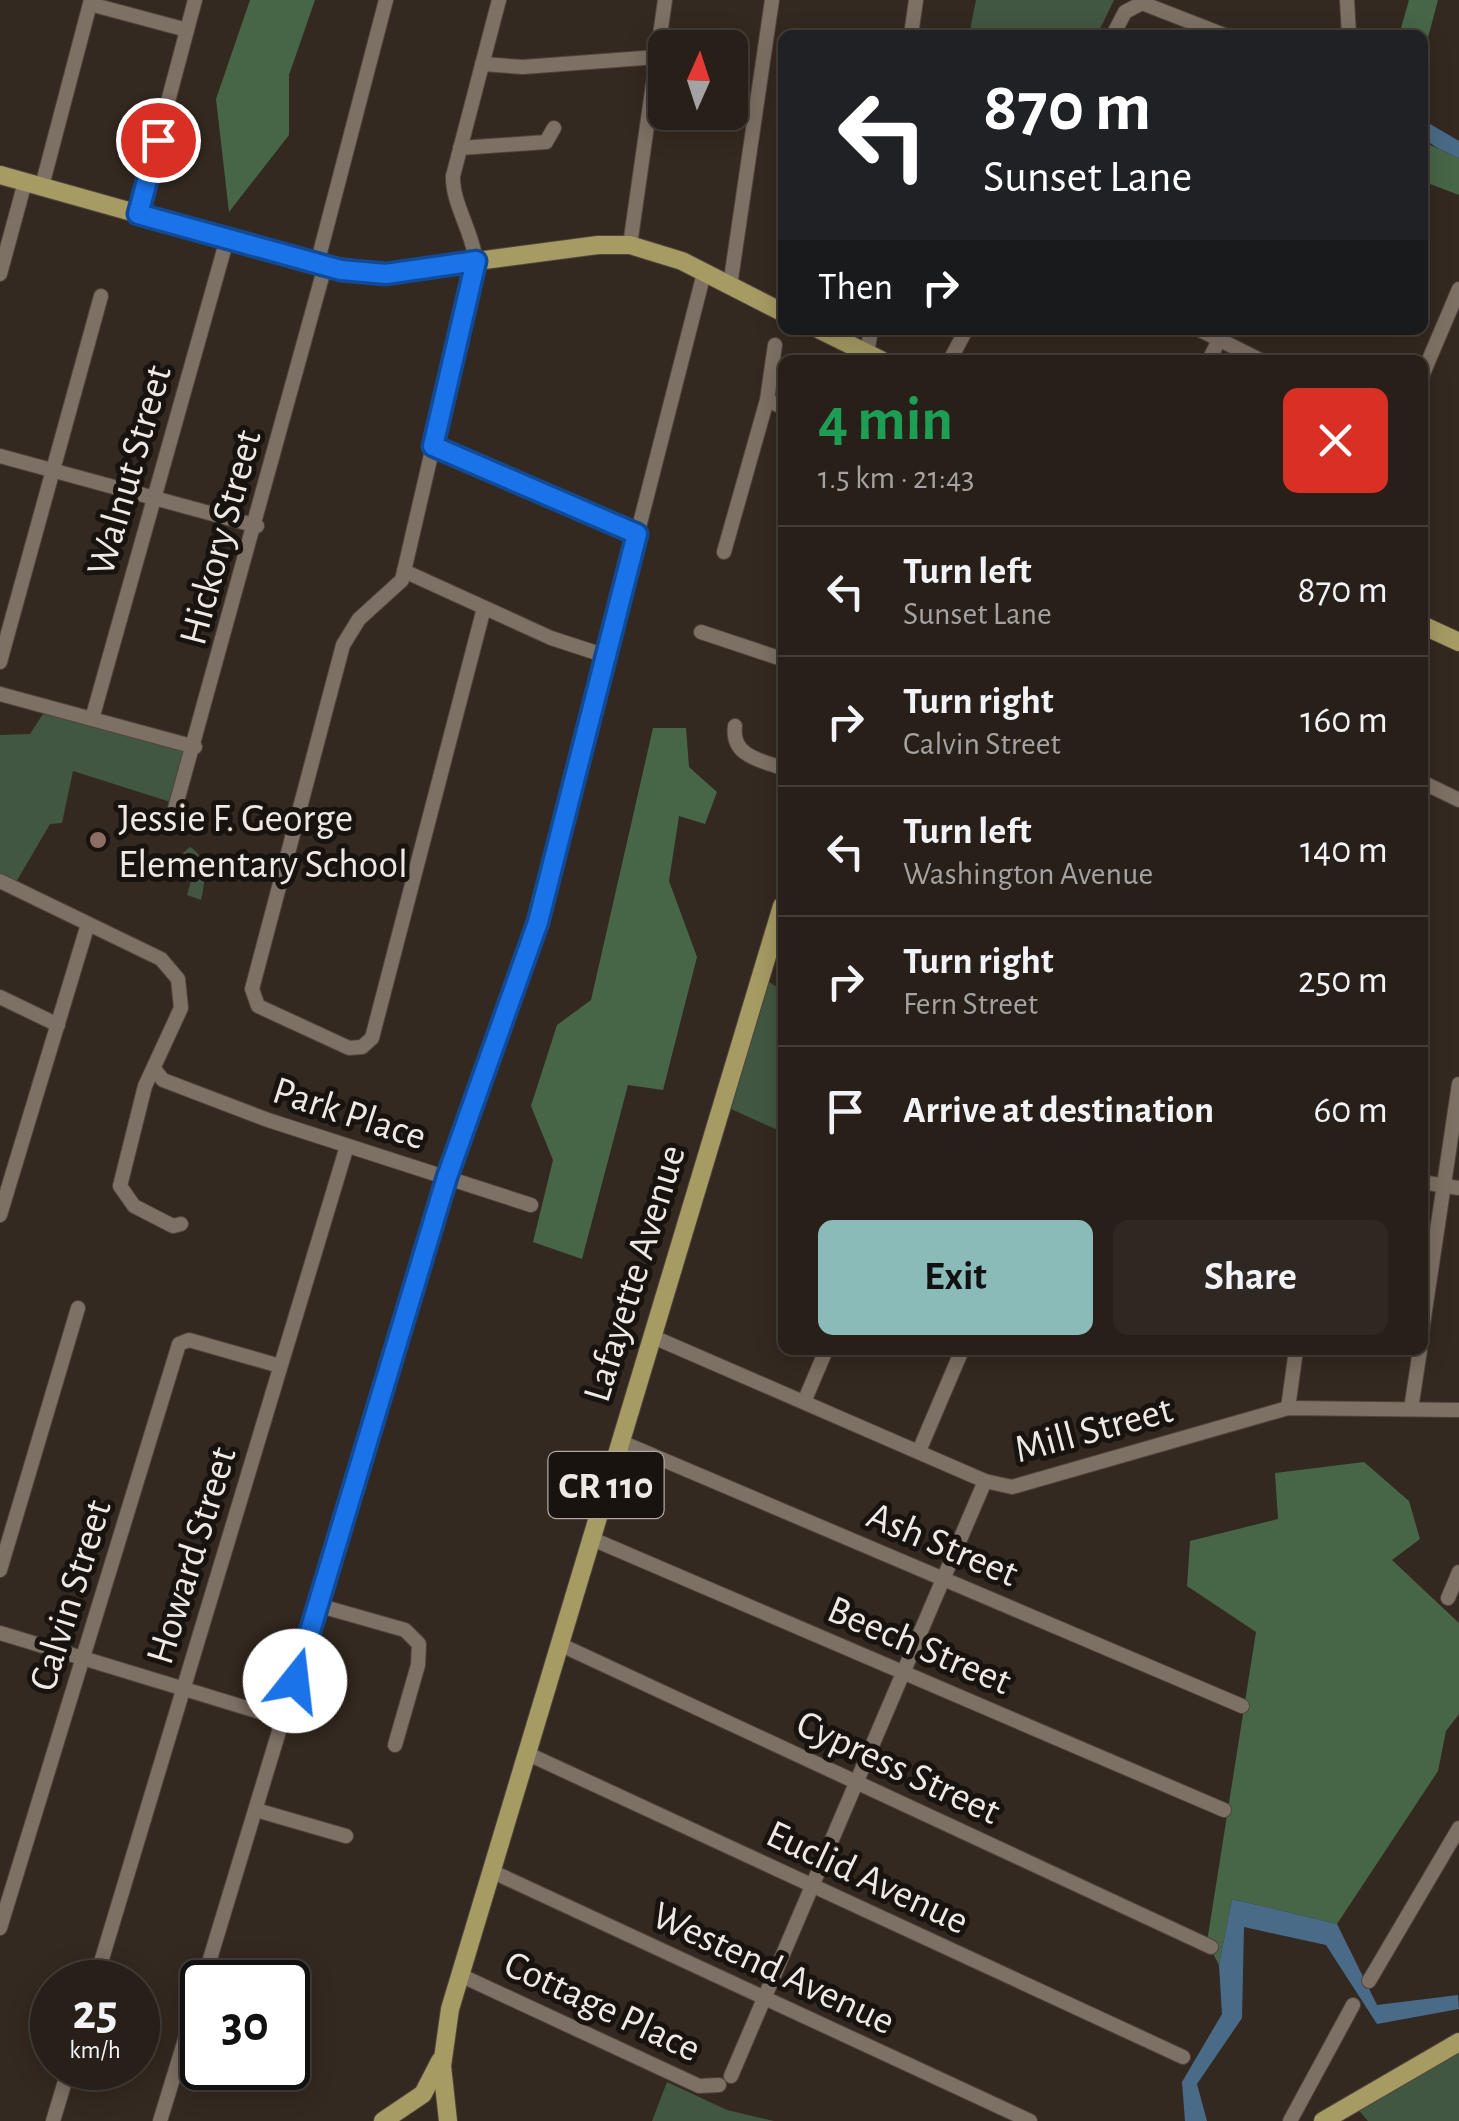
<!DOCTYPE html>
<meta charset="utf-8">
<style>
body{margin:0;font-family:"Alegreya Sans",sans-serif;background:#2f2721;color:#f1f3f6;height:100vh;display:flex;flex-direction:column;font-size:38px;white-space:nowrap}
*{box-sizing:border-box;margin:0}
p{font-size:32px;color:#a4a2a2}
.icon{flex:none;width:55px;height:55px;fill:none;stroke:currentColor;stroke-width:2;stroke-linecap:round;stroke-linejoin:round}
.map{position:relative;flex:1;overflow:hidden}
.details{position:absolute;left:778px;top:355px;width:650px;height:1000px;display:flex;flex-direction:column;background:#271f18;border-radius:15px;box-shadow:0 5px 25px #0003,0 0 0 2px #433d37}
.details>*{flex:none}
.top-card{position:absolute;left:778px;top:30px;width:650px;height:305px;border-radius:15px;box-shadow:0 5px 25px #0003,0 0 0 2px #433d37;background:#202124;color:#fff;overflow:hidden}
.needle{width:65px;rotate:3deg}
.buttons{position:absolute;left:648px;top:30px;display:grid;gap:20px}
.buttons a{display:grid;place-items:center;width:100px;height:100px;border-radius:15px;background:#271f18;box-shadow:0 5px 25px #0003,0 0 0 2px #433d37;font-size:50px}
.speed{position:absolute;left:30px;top:1960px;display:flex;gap:20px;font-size:50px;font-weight:700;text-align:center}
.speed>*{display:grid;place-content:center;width:130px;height:130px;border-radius:50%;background:#271f18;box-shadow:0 5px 25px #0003,0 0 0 2px #433d37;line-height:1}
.speed small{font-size:25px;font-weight:400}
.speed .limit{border:5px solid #111;border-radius:15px;background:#fff;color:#111}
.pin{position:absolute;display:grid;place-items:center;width:85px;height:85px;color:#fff;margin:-42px;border:5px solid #fff;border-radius:50%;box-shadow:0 2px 10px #0007}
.me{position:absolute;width:110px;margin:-55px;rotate:16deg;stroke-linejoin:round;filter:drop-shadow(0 0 8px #0008)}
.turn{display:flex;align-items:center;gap:35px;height:210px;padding:0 40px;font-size:45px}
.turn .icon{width:130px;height:130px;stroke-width:2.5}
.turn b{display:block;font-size:70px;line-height:85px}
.then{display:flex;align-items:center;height:95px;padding:0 40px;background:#0003;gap:20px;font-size:38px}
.round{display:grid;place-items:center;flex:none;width:105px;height:105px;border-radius:15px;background:#2f2721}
.headline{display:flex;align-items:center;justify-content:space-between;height:170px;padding:0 40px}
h1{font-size:60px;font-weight:700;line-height:75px;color:#1e9e55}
.button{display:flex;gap:20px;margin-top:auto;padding:20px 40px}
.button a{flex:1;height:115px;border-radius:15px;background:#8bbbb9;color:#111;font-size:40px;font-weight:700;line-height:115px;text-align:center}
.button a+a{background:#2f2721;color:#f1f3f6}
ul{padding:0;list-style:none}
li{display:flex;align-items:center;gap:30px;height:130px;padding:0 40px;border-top:2px solid #433d37}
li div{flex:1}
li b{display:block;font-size:38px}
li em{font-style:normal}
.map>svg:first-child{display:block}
.green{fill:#425742}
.forest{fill:#476647}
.water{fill:#4a6b88}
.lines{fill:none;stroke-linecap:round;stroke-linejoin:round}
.minor-casing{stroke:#4f453d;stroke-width:16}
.major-casing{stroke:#4f453d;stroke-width:20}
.minor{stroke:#7d7065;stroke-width:14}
.major{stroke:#a69b63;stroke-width:18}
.route-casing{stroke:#114b97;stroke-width:25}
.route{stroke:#1a73e8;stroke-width:18}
.education-dot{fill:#8d6e63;stroke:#18130f;stroke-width:4}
.labels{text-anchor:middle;stroke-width:10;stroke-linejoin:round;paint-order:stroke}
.shield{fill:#18130f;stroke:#afa8a3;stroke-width:2.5}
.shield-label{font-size:38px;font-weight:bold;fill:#f0e8e2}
.street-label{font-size:40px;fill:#f0e8e2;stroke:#18130f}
.poi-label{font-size:40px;fill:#f0e8e2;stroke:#18130f;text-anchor:start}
</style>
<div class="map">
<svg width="1459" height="2121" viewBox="0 0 1459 2121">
<rect width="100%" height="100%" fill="#342920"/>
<g class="green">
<polygon points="976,0 1114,0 1097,35 969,35"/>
<polygon points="43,714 192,748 180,805 73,771 62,823 50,824 12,889 0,881 0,735 30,734"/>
<path d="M190,847C207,856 206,883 201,900L187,895L193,874L183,853Z"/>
<polygon points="769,982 782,990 782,1132 731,1109"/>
<polygon points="1459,2042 1459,2121 1368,2121 1353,2104"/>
<polygon points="667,2082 727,2110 774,2121 652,2121"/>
</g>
<g class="forest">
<polygon points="250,0 315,0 289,75 289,135 229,212 216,99"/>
<polygon points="1409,0 1438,0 1423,56 1422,35 1399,35"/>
<polygon points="1423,135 1430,145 1459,158 1459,195 1430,184 1423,205"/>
<polygon points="653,728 686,728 689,767 717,792 705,824 679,816 669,881 697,957 663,1090 628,1085 582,1259 533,1242 553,1160 531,1106 557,1025 591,1000"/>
<polygon points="1364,1462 1409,1501 1420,1539 1392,1560 1459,1623 1459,1714 1446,1731 1438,1771 1337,1924 1232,1899 1219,1965 1207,1942 1256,1632 1187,1586 1190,1541 1278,1519 1275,1473"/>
</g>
<g class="water">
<path d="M1423,110L1430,124L1459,141V158C1429,144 1422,145 1423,110Z"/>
<polygon points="1232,1899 1337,1924 1377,2005 1458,1995 1459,2009 1377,2024 1326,1945 1244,1927 1242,2018 1197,2084 1207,2121 1185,2121 1182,2082 1222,2014 1219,1965"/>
</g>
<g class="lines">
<g class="minor-casing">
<g id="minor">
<polyline points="1347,0 1349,35"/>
<polyline points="90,4 187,30"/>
<polyline points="911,35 916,0"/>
<polyline points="1113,35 1125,12 1142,3 1224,35"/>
<polyline points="482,64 523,67 657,57"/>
<polyline points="460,148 546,142 554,128"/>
<polyline points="42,186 91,0"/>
<polyline points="138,214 195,0"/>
<polyline points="630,245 665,0"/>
<polyline points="317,264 386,0"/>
<polyline points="0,274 25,182"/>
<polyline points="730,286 772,0"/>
<polyline points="1200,330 1260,360"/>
<polyline points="867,353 871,330"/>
<polyline points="950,360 966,330"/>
<polyline points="1209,360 1224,330"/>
<polyline points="1422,376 1459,289"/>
<polyline points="767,400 782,407"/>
<polyline points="433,446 637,534"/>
<polyline points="0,456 257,526"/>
<polyline points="724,552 767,400 775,345"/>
<polyline points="404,571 551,638 606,656"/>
<path d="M484,608L372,1038L362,1047L349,1048L258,1006L252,989L343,645L359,619L402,580L476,261C472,230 452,203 453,176L499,0"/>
<polyline points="701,632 782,659"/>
<polyline points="0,662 101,296"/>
<polyline points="0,694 195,747"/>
<polyline points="92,719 227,239"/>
<path d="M735,726C731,756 760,760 782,768"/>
<polyline points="1422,782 1459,800"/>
<polyline points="171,823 325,266"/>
<polyline points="0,881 161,959 178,979 181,1008 145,1086 120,1186 134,1206 173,1226 181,1224"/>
<polyline points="0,997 58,1025"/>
<polyline points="155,1070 163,1080 268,1120 531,1205"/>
<polyline points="1422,1182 1459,1188"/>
<polyline points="0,1215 88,924"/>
<polyline points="1422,1331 1459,1084"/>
<polyline points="651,1336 985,1481 1012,1487 1288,1408 1459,1410"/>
<polyline points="804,1402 826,1350"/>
<polyline points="1288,1408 1296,1350"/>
<polyline points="1411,1409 1420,1350"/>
<polyline points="619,1441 1242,1706"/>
<polyline points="919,1451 962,1350"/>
<polyline points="590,1538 1224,1810"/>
<polyline points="0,1570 78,1308"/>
<polyline points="1448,1598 1459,1572"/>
<polyline points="317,1605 405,1630 419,1644 418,1665 395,1745"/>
<polyline points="0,1633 283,1719"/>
<polyline points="559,1644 1211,1947"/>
<polyline points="526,1753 1183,2057"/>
<polyline points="256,1810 346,1836"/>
<polyline points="491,1871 1030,2121"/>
<polyline points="0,1928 179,1344 189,1340 280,1366"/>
<polyline points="460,1975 699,2086 719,2085"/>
<polyline points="204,1978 219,1982"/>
<polyline points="1369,1981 1459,1828"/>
<polyline points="95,1982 347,1146"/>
<polyline points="203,1982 447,1177 538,922 704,273"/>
<polyline points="288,2004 292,2005"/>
<polyline points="731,2076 985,1481"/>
<polyline points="53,2121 69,2068"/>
<polyline points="160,2121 202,1984"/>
<polyline points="1290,2121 1353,2005"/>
</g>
</g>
<g class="major-casing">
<g id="major">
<polyline points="0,175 317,264 386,273 598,245 630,245 682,261 782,312"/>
<polyline points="820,330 881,360"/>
<polyline points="1422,625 1459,642"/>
<polyline points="383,2121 423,2094 440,2061"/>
<polyline points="448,2121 442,2066 450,2009 782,906"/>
<polyline points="1323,2121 1459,2042"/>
</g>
</g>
<use href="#minor" class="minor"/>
<use href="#major" class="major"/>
</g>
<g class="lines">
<g class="route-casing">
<polyline id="route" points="158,140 138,214 341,270 386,274 476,261 433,446 637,534 538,922 447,1177 295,1681"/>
</g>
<use href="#route" class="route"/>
</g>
<circle class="education-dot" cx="98" cy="840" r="10"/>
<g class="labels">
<rect class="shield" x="548.5" y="1452" width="115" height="66" rx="8"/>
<g class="shield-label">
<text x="606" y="1498">CR 110</text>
</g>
<g class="street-label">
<text transform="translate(128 470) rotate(-74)" y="14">Walnut Street</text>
<text transform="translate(219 537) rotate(-75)" y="14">Hickory Street</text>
<text transform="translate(350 1112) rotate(18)" y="14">Park Place</text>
<text transform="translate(633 1273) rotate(-73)" y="14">Lafayette Avenue</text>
<text transform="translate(1093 1428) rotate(-15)" y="14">Mill Street</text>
<text transform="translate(943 1543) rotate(23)" y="14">Ash Street</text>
<text transform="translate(190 1555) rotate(-73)" y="14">Howard Street</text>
<text transform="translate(69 1595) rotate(-73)" y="14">Calvin Street</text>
<text transform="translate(920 1644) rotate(23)" y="14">Beech Street</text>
<text transform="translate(899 1766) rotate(25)" y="14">Cypress Street</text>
<text transform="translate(868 1876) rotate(25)" y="14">Euclid Avenue</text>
<text transform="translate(774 1967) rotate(25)" y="14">Westend Avenue</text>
<text transform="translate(603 2005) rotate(25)" y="14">Cottage Place</text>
</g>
<g class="poi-label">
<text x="118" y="831">Jessie F. George<tspan x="118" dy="46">Elementary School</tspan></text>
</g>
</g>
</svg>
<div class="buttons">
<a><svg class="needle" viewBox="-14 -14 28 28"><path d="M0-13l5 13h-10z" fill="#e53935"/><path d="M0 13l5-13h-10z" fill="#a4a2a2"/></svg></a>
</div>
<div class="speed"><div>25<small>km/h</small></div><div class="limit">30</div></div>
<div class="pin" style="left:158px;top:140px;background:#d93025"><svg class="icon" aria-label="arrive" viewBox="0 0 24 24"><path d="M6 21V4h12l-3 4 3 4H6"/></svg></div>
<svg class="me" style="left:295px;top:1681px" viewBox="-20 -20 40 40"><circle r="19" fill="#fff"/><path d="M0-13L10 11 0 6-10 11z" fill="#1a73e8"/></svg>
<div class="top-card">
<div class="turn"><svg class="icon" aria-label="left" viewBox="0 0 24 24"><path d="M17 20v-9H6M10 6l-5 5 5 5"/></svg><div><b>870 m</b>Sunset Lane</div></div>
<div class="then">Then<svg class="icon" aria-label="right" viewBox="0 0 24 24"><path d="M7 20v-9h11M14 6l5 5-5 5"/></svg></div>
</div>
<section class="details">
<div class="headline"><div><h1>4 min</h1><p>1.5 km · 21:43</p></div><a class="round" style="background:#d93025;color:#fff"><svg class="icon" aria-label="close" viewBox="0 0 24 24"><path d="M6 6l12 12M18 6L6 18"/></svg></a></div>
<ul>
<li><svg class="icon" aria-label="left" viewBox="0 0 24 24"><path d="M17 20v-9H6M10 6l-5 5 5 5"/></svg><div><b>Turn left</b><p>Sunset Lane</p></div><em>870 m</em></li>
<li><svg class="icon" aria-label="right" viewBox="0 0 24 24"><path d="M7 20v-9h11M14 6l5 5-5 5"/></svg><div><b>Turn right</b><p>Calvin Street</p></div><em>160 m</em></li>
<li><svg class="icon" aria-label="left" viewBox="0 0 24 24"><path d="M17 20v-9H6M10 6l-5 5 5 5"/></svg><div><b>Turn left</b><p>Washington Avenue</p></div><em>140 m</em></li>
<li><svg class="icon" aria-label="right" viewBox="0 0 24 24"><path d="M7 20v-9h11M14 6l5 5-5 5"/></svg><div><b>Turn right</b><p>Fern Street</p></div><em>250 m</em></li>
<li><svg class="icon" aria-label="arrive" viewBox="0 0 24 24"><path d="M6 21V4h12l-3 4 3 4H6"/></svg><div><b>Arrive at destination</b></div><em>60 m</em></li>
</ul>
<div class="button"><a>Exit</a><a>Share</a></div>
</section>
</div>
